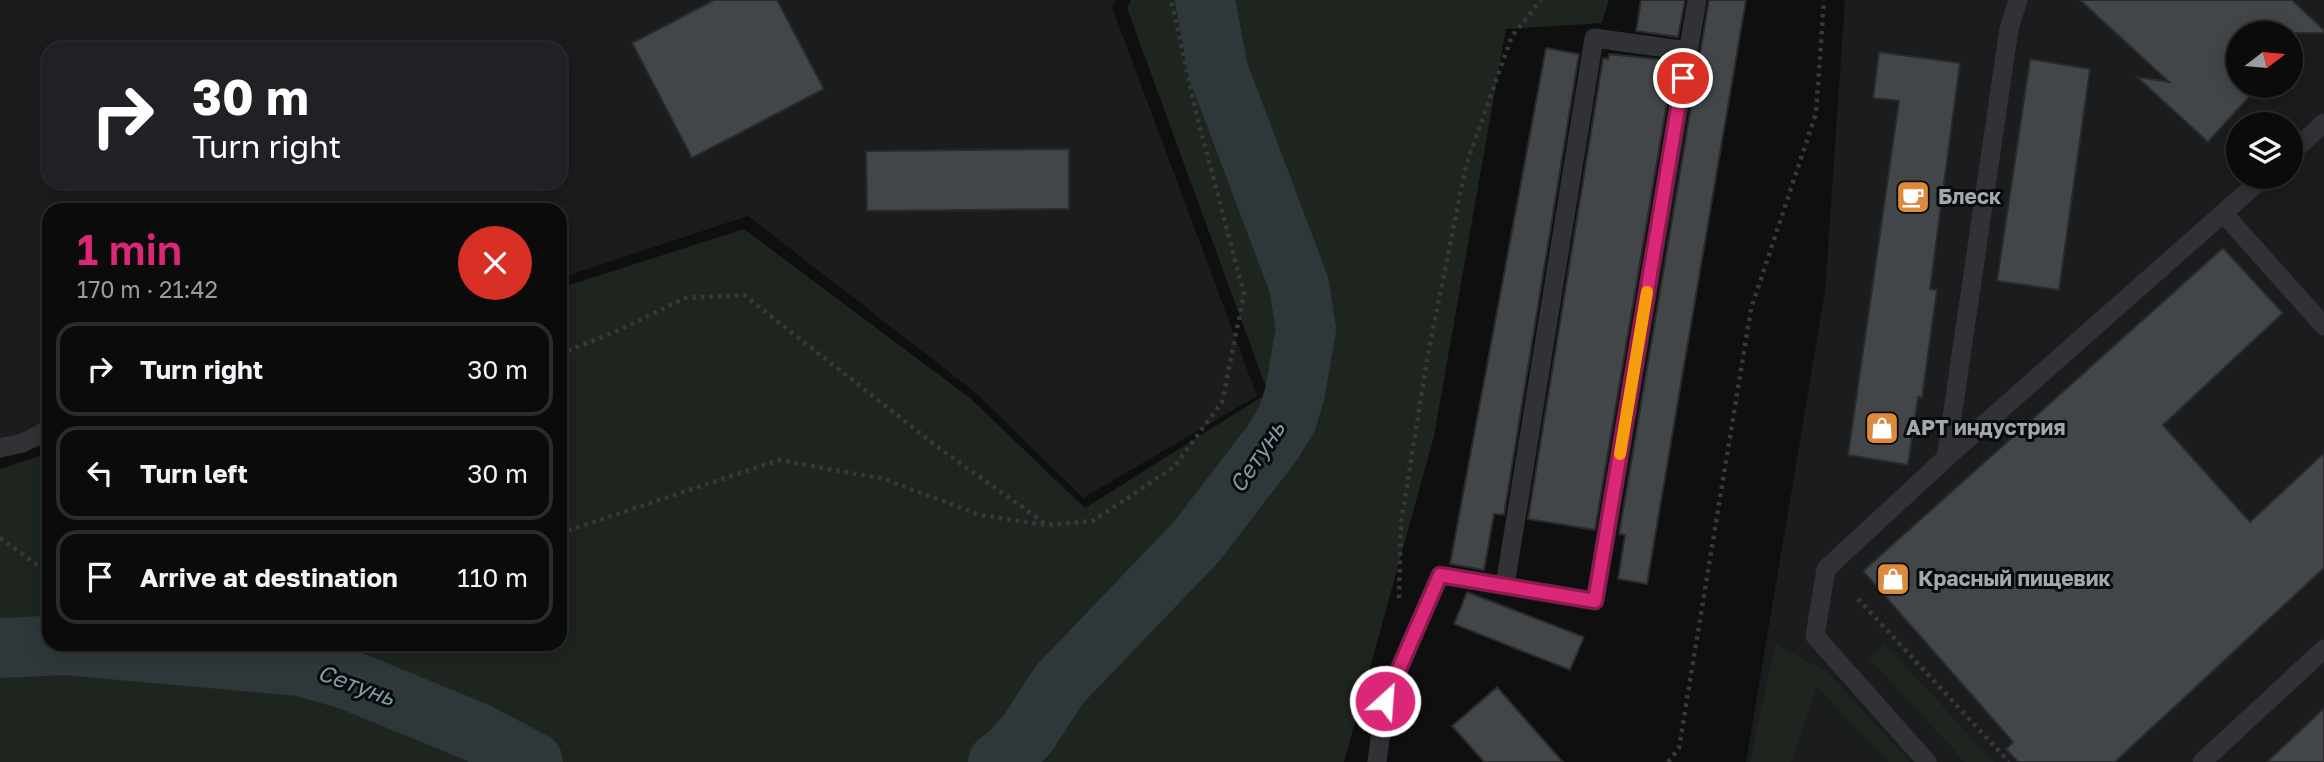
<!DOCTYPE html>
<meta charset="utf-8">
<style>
body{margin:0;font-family:"Golos Text",sans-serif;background:#141415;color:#f1f3f6;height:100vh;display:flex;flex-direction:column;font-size:26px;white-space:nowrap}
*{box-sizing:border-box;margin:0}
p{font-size:23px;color:#9a9b9d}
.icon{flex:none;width:38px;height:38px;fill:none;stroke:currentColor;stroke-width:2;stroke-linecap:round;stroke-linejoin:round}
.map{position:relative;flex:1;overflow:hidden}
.panel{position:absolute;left:42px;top:203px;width:525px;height:448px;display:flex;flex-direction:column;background:#0b0b0c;border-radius:21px;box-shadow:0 4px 18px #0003,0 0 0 2px #2b2b2d}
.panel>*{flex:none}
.banner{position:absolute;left:42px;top:42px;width:525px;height:147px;border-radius:21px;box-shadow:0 4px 18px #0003,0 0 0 2px #2b2b2d;background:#202124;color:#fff;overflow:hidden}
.needle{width:46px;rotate:74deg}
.controls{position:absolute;left:2226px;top:21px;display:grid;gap:14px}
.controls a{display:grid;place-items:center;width:77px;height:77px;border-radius:50%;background:#0b0b0c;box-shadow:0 4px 18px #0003,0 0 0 2px #2b2b2d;font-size:35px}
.pin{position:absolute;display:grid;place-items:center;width:60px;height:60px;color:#fff;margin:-30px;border:4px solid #fff;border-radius:50%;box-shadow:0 2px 7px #0007}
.me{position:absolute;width:77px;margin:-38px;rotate:26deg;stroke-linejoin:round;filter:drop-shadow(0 0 5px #0008)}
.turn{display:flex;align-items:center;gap:24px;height:147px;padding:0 35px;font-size:32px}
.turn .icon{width:91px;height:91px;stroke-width:2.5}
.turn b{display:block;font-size:49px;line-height:60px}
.round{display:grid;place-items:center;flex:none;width:74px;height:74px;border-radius:37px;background:#141415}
.head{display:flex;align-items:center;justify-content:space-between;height:119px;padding:0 35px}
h1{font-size:42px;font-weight:600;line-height:52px;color:#db2777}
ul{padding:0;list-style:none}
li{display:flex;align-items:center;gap:21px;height:94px;margin:0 14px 10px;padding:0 21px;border:4px solid #2b2b2d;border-radius:21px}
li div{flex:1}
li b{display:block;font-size:26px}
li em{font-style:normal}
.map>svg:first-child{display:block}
.built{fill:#1b1c1d;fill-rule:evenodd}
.green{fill:#1e241e}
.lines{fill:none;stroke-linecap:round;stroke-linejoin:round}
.river{stroke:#2e383b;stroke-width:60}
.building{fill:#434648;stroke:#292a2c;stroke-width:2}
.path{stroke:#37393c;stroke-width:4.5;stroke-dasharray:3.5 5;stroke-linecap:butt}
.service{stroke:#313235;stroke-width:19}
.route-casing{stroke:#8e194d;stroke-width:18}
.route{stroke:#db2777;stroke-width:12}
.slow{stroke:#f59e0b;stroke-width:12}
.labels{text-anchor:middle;stroke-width:6;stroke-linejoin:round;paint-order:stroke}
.poi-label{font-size:21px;font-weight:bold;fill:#a2a8b0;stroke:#0a0a0b;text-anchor:start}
.water-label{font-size:23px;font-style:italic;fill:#7c9ba8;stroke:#0a0a0b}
</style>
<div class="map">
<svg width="2324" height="762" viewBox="0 0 2324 762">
<rect width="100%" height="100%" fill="#0f0f10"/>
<g class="built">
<path d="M0,0H1115L1112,7L1257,396L1083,498L975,392L748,216L560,278V210H49V444L0,458ZM49,49H560V182H49Z"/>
<path d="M1845,0H2324V762H1746L1825,292ZM2238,33H2291V86H2238ZM2238,124H2291V177H2238Z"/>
</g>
<g class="green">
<polygon points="1131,0 1609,0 1602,23 1506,29 1434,436 1344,762 0,762 0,469 49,453 49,644 560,644 560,288 744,229 970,398 1085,508 1268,393 1127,8"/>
<polygon points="1884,643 1994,762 1965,762 1869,658"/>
<polygon points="1775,644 1828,672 1910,762 1888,762 1817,687 1791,762 1750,762"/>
</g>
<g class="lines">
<g class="river">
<polyline points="0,648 65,645 300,666 349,680 476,732 533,762"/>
<polyline points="998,762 1008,755 1028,733 1059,685 1197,541 1273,442 1287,419 1295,393 1306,329 1299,285 1218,70 1205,0"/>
</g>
</g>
<g class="building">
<polygon points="714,0 777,0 824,89 692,158 632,43"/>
<polygon points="1641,0 1685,0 1678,37 1636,31"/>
<polygon points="1709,0 1746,0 1647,584 1618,579 1625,535 1619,534"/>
<polygon points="2080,0 2292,0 2324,30 2324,33 2238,33 2238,86 2259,86 2208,142 2137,77 2169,82"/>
<polygon points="1546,48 1579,54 1504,515 1494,514 1484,570 1450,564"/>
<polygon points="1879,52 1960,63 1930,289 1937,290 1922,398 1918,397 1908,465 1848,455 1899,101 1873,98"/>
<polygon points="1609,54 1674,61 1595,530 1528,519 1603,58 1608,59"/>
<polygon points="2030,59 2090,69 2059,290 1997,281"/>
<polygon points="1069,149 1069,209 867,211 866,151"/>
<polygon points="2223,248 2283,313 2163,425 2250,522 2324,453 2324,568 2115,762 2018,762 2006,749 2013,742 1863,571"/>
<polygon points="1467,592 1584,637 1570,670 1454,624"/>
<polygon points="1497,687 1563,762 1484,762 1452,726"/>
<polygon points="2324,708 2324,762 2267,762"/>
</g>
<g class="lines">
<g class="path">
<polyline points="560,354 619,330 685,298 744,295 939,448 1046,524"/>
<polyline points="560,533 779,460 884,479 980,515 1046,525 1093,521 1174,467 1222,402 1244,294 1197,116 1171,0"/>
<polyline points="0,538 39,566 49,568"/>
<polyline points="1399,598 1401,523 1428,354 1466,165 1512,36 1541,0"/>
<polyline points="1858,599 2009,762"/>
<polyline points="1668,762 1679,748 1751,309 1816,113 1824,0"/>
</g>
<g class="service">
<polyline points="2291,153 2324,123"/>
<polyline points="2224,214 2324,326"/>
<polyline points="0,448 23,443 49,429"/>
<polyline points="1946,458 2264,177"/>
<polyline points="1505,585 1594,38 1688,51"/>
<polyline points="1377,762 1385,701 1440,575 1595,601 1697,0"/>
<polyline points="1927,762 1815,636 1826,569 1946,458 2009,29 2018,0"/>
<polyline points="2202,762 2324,649"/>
</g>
</g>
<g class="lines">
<g class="route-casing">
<polyline id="route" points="1385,701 1440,575 1595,601 1683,78"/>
</g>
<use href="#route" class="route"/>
<polyline class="slow" points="1620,454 1647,292"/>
</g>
<defs>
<g id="cafe-square" transform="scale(1.75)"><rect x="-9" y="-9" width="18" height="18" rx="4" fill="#dc8a3c" stroke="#0a0a0b"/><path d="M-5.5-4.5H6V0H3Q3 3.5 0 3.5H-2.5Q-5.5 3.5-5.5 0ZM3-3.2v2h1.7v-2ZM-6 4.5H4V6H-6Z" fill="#fff"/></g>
<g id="shop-square" transform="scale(1.75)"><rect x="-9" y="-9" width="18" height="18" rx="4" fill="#dc8a3c" stroke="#0a0a0b"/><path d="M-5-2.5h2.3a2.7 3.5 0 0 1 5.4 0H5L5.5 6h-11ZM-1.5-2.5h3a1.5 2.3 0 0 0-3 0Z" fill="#fff"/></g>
</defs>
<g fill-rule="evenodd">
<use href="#cafe-square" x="1913" y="197"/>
<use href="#shop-square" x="1882" y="428"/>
<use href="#shop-square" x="1893" y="579"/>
</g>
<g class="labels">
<g class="poi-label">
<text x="1938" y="204">Блеск</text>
<text x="1906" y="435">АРТ индустрия</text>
<text x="1918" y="586">Красный пищевик</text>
</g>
<g class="water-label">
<text transform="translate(1257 457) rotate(-56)" y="8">Сетунь</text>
<text transform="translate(356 685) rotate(20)" y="8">Сетунь</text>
</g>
</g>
</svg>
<div class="controls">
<a><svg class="needle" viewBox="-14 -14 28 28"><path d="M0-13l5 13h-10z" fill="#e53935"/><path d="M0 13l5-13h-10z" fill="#9a9b9d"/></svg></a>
<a><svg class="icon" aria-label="layers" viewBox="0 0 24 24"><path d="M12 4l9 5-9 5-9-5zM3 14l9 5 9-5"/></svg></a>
</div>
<div class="pin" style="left:1683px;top:78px;background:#d93025"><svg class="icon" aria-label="arrive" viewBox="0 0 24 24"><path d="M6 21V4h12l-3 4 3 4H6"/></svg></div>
<svg class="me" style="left:1385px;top:701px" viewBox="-20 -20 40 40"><circle r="17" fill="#db2777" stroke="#fff" stroke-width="3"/><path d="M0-11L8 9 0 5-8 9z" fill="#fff"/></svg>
<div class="banner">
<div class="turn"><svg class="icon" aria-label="right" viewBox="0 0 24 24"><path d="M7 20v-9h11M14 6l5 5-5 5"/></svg><div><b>30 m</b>Turn right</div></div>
</div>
<section class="panel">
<div class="head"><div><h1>1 min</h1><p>170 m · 21:42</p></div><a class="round" style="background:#d93025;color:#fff"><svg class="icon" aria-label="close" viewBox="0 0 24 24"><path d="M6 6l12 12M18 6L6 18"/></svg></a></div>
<ul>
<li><svg class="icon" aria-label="right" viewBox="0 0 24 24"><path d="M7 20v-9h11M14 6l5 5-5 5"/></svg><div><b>Turn right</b></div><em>30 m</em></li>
<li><svg class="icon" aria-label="left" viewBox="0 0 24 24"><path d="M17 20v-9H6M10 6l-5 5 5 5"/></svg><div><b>Turn left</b></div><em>30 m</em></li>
<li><svg class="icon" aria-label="arrive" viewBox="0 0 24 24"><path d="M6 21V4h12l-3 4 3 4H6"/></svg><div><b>Arrive at destination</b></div><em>110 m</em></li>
</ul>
</section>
</div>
